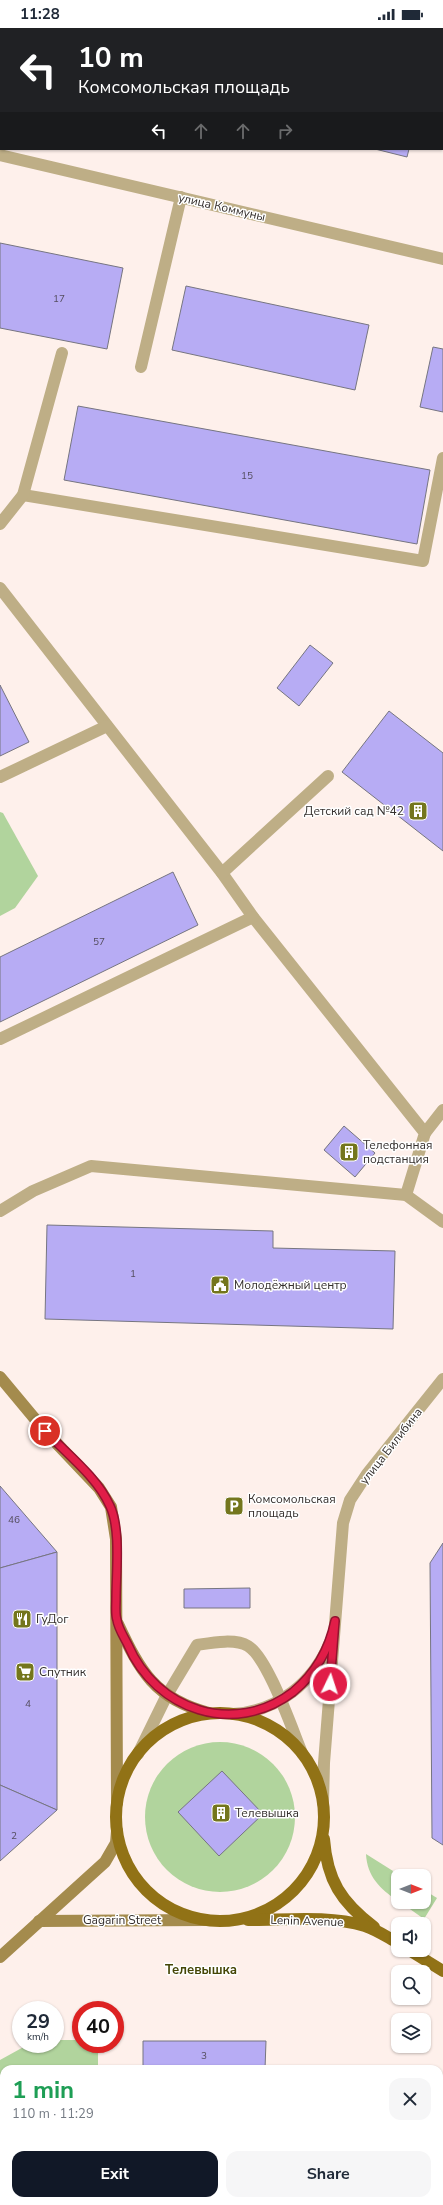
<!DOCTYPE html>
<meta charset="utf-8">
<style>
body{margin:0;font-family:"Nunito Sans",sans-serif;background:#f6f6f7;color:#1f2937;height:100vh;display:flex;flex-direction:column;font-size:15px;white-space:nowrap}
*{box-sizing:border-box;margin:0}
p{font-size:13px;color:#747a83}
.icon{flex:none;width:22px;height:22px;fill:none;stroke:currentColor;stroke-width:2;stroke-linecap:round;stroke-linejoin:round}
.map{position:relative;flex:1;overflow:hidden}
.side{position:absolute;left:0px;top:2037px;width:443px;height:140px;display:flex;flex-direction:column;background:#fff;border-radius:12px 12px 0 0;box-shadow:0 1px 3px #0004}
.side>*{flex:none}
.top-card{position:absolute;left:0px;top:0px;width:443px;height:122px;box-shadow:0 1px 3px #0004;background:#202124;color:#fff;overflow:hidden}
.needle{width:26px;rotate:90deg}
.tools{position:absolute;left:391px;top:1841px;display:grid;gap:8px}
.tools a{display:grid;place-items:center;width:40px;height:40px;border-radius:8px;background:#fff;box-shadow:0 1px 3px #0004;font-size:20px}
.speed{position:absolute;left:12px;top:1973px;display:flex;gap:8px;font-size:20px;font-weight:700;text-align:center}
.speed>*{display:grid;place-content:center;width:52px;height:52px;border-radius:50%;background:#fff;box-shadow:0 1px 3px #0004;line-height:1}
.speed small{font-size:10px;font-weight:400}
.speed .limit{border:6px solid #d22;background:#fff;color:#111}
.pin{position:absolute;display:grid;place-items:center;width:34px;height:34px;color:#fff;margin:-17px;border:2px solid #fff;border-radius:50%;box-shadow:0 1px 4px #0007}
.me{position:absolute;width:44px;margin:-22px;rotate:4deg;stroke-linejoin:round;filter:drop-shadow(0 0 3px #0008)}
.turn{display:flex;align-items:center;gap:14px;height:84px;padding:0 12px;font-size:18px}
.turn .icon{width:52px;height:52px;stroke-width:2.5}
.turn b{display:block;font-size:28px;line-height:34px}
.lanes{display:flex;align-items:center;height:38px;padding:0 12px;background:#0003;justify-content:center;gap:20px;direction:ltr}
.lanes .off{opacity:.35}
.round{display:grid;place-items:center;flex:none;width:42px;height:42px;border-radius:12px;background:#f6f6f7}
.summary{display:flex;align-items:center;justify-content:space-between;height:68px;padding:0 12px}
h1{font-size:24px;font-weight:700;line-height:30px;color:#1e9e55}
.action{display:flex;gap:8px;margin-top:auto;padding:8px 12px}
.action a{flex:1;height:46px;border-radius:12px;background:#111827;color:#fff;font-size:16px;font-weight:700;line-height:46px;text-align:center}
.action a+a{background:#f6f6f7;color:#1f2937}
.status{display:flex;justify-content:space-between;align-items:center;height:28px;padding:0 20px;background:#fff;direction:ltr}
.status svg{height:11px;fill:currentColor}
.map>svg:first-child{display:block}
.green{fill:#b1d49d}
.building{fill:#b7acf4;stroke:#767580}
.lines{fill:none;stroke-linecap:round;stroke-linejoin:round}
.service{stroke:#beae86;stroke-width:12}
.tertiary{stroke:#beae86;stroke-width:12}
.secondary{stroke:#a48b4d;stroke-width:12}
.primary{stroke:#917216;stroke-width:12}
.route-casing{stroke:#92132f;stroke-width:10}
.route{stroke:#e11d48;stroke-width:7}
.labels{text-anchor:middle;stroke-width:3;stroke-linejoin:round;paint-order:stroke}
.number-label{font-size:10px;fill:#554e5f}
.street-label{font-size:12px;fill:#342f2d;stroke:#fff}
.poi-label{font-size:12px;fill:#342f2d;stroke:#fff;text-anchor:start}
.neighbourhood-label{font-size:13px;font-weight:bold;fill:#454606;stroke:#fff}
</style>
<div class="status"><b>11:28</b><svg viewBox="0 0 49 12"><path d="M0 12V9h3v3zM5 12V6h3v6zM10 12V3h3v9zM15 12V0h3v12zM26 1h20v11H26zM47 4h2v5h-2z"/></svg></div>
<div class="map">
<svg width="443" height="2177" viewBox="0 0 443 2177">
<rect width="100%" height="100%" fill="#fef0eb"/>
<g class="green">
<polygon points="6,0 91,0 92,1 5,1"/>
<polygon points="0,784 3,785 38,848 15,880 0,888"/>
<circle cx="220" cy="1789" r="75"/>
<path d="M366,1826L401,1848H398V1873C380,1861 367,1848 366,1826Z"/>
<polygon points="424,1862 437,1870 424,1891 400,1874 424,1874"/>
<polygon points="55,2012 81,2012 81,2016 98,2016 98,2041 4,2041 4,2173 99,2173 99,2177 0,2177 0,2032 29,2016 55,2016"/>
<polygon points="443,2146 443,2177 349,2177 352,2173 439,2173 439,2154"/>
</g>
<g class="building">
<polygon points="230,0 280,0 283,1 230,1"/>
<polygon points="375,121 409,121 407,129"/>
<polygon points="0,215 123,240 107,321 0,300"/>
<polygon points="186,258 369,297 355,362 172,322"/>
<polygon points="433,319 443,321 443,384 420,379"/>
<polygon points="78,378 430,442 417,516 64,452"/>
<polygon points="310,617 333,635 299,678 277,660"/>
<polygon points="0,657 29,714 0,728"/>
<polygon points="389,683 443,725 443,823 342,744"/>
<polygon points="173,844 198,897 0,994 0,929"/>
<polygon points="344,1098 375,1125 355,1149 324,1122"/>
<polygon points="47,1197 273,1203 273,1220 395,1223 393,1301 45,1291"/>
<polygon points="0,1458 57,1524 0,1540"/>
<polygon points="443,1515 443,1817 432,1810 430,1535"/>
<polygon points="57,1524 57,1782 0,1757 0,1540"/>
<polygon points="250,1560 250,1580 184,1580 184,1561"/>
<polygon points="222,1743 263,1786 219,1828 178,1784"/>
<polygon points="0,1757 57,1782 0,1833"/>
<polygon points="143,2013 266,2013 265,2041 143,2041"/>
<rect x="142" y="2173" width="122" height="4"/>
</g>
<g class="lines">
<g class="service">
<polyline points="141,339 181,169"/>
<polyline points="23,467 423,533 443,430"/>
<polyline points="0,496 23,467 62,325"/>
<polyline points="0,560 222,845 253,889 425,1105 406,1167"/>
<polyline points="0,749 107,698"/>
<polyline points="222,845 328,748"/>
<polyline points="0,1011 253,889"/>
<polyline points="425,1105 443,1082"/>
<polyline points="0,1183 33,1163 91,1138 406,1167 443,1194"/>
<path d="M138,1726L167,1667L197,1617C210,1615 235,1610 248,1618C268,1630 292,1701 302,1725"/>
</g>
<g class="tertiary">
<polyline points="0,127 443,231"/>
<path d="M233,1686C278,1683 313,1655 330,1614"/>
<polyline points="323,1775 324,1735 343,1495 350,1472 367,1446 443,1351"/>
</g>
<g class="secondary">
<polyline points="0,1349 45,1403 99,1460 111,1479 116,1511 117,1775"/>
<path d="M118,1596C140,1643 155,1671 209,1685"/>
<polyline points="39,1893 205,1892"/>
<polyline points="0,1929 105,1834 116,1815 117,1803"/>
</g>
<g class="primary">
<circle cx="220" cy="1789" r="104"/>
<path d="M324,1811C327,1852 341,1874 374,1899"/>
<path d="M248,1892C286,1892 329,1887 365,1898C377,1902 387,1909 398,1915"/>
<polyline points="409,1922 443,1943"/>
</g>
</g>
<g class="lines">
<g class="route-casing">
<path id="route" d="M45,1403C67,1426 97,1449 110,1478C121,1501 116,1545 116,1571C116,1578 115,1586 117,1592C118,1600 124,1609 128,1617C156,1682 234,1709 293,1664C316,1645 329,1622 335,1593L330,1656"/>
</g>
<use href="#route" class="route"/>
</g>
<defs>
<g id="building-square" transform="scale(1)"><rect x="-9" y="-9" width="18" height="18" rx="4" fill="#74761d" stroke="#fff"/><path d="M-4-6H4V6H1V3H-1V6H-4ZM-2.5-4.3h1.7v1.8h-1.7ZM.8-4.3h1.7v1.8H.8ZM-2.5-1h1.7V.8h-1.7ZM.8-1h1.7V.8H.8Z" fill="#fff"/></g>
<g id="civic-square" transform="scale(1)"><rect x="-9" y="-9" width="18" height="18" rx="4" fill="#74761d" stroke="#fff"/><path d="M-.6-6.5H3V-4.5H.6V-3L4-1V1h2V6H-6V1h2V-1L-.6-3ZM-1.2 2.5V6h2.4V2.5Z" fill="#fff"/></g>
<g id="parking-square" transform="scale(1)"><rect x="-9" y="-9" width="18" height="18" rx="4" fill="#74761d" stroke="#fff"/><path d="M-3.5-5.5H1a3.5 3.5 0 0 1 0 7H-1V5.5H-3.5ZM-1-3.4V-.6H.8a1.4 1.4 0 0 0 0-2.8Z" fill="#fff"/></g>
<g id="restaurant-square" transform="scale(1)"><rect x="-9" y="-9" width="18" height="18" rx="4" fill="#74761d" stroke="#fff"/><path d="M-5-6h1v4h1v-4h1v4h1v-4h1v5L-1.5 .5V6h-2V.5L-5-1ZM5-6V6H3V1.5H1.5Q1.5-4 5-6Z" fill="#fff"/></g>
<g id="supermarket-square" transform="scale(1)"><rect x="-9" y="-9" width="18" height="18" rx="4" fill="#74761d" stroke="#fff"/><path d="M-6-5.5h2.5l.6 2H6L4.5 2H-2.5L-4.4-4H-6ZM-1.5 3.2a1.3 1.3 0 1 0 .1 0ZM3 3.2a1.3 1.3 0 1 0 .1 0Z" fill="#fff"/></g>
</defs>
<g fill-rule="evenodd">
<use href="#building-square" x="418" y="783"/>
<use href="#building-square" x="349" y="1124"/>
<use href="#civic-square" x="220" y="1257"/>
<use href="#parking-square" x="234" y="1478"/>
<use href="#restaurant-square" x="22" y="1591"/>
<use href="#supermarket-square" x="25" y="1644"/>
<use href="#building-square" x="221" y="1785"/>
</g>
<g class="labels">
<g class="number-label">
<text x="59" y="274">17</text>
<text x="247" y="451">15</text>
<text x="99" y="917">57</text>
<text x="133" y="1249">1</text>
<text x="14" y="1495">46</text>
<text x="28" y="1679">4</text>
<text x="14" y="1811">2</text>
<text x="204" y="2031">3</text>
</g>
<g class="street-label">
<text transform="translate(222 179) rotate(13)" y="4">улица Коммуны</text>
<text transform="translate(391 1418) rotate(-52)" y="4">улица Билибина</text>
<text x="122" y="1896">Gagarin Street</text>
<text transform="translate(307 1893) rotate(2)" y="4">Lenin Avenue</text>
</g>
<g class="poi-label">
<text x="404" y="787" text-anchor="end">Детский сад №42</text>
<text x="363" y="1121">Телефонная<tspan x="363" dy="14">подстанция</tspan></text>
<text x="234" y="1261">Молодёжный центр</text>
<text x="248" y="1475">Комсомольская<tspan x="248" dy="14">площадь</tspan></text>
<text x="36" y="1595">ГуДог</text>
<text x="39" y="1648">Спутник</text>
<text x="235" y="1789">Телевышка</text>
</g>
<g class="neighbourhood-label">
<text x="201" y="1946">Телевышка</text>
</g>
</g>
</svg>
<div class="tools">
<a><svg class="needle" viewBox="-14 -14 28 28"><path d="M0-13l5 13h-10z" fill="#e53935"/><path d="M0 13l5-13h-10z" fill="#747a83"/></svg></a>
<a><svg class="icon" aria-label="sound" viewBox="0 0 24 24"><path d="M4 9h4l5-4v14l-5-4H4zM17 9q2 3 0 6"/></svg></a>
<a><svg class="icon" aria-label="search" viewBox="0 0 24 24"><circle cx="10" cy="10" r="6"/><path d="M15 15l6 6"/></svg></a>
<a><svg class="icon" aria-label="layers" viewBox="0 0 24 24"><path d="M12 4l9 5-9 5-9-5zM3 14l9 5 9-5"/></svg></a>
</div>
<div class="speed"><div>29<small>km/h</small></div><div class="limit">40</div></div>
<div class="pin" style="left:45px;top:1403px;background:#d93025"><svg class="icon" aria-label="arrive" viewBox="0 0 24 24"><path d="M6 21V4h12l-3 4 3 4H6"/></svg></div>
<svg class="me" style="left:330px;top:1656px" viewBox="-20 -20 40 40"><circle r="17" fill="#e11d48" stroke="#fff" stroke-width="3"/><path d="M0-11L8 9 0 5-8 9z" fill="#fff"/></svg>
<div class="top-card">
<div class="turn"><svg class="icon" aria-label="left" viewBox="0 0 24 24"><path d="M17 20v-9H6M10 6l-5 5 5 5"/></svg><div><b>10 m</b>Комсомольская площадь</div></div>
<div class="lanes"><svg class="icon" aria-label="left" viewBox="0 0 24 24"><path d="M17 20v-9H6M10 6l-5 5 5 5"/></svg><svg class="icon off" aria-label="ahead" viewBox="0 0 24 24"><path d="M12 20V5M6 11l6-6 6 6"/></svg><svg class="icon off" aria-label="ahead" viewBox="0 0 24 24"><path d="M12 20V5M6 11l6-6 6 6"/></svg><svg class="icon off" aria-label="right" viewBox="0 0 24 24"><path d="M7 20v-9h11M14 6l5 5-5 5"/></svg></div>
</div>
<section class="side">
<div class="summary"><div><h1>1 min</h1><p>110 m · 11:29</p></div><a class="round"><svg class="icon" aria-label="close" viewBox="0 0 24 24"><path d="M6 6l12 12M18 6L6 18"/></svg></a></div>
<div class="action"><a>Exit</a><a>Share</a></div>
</section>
</div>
